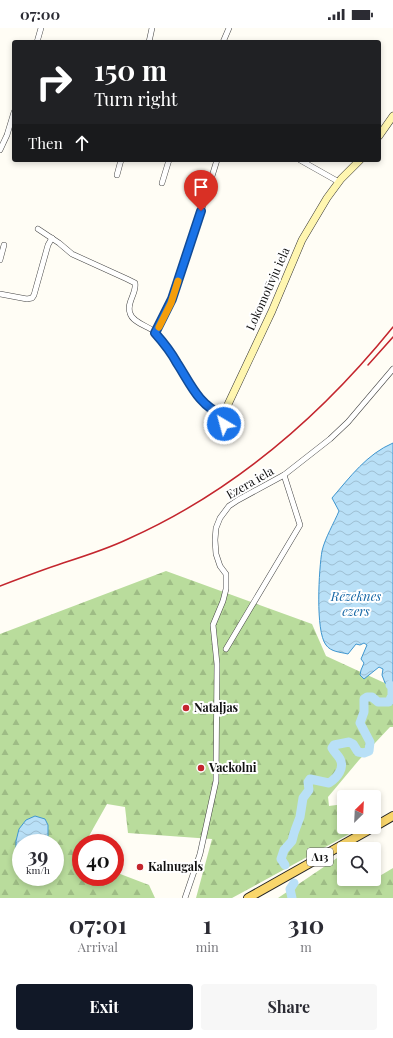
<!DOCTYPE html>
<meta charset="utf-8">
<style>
body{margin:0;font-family:"Playfair Display",serif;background:#f7f7f7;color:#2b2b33;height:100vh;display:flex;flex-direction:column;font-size:15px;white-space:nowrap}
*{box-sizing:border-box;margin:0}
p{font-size:13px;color:#7c7c81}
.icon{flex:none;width:22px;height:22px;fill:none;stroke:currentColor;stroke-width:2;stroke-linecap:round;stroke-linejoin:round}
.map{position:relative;height:870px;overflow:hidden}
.sheet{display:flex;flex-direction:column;background:#fff;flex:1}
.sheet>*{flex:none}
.guide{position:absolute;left:12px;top:12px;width:369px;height:122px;border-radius:4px;box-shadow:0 2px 6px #0003;background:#202124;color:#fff;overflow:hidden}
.needle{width:26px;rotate:24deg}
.tools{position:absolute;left:337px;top:762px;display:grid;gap:8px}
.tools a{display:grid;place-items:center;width:44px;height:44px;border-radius:4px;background:#fff;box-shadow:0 2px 6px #0003;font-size:20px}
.speed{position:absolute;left:12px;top:806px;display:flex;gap:8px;font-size:20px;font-weight:700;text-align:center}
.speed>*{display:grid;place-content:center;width:52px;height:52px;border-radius:50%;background:#fff;box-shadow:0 2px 6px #0003;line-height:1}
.speed small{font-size:10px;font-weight:400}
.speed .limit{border:6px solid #d22;background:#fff;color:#111}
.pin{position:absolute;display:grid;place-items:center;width:34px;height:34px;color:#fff;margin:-41px -17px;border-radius:50% 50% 50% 0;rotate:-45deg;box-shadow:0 0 4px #0007}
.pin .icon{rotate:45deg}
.me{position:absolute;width:44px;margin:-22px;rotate:323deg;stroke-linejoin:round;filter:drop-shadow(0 0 3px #0008)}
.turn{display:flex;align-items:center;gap:14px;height:84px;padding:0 16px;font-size:18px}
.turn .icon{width:52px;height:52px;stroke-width:2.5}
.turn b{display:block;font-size:28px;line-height:34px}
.then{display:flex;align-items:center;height:38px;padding:0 16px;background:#0003;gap:8px;font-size:15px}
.eta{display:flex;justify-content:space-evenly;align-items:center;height:68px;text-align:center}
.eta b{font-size:24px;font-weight:700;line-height:28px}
.action{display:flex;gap:8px;margin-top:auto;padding:8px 16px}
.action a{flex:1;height:46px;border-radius:4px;background:#111827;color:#fff;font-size:16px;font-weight:700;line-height:46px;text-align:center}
.action a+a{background:#f7f7f7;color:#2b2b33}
.status{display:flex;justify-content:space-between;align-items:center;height:28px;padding:0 20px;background:#fff;direction:ltr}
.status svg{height:11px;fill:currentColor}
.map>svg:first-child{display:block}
.forest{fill:url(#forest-firs);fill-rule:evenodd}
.water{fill:url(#water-waves);stroke:#3f96cf}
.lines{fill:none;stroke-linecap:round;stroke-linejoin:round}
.river{stroke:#b9e0f7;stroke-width:9}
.street-casing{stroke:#444;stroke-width:6}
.secondary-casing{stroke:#333;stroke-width:8}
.primary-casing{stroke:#222;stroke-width:10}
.street{stroke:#fff;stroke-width:5}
.secondary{stroke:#fff6b0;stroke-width:7}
.primary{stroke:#f9d66b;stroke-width:8}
.rail{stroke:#c4262e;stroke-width:1.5}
.route-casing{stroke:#114b97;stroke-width:10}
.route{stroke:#1a73e8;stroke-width:7}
.slow{stroke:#f59e0b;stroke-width:7}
.poi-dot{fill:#c4262e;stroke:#fff;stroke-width:1.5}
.labels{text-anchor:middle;stroke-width:4;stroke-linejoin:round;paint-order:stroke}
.shield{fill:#fff;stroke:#585858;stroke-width:1}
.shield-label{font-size:11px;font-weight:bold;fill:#111}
.street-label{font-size:12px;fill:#111;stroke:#fff}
.poi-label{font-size:12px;font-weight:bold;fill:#111;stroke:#fff;text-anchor:start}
.water-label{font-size:13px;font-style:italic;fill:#1768a6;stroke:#fff}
</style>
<div class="status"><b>07:00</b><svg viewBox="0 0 49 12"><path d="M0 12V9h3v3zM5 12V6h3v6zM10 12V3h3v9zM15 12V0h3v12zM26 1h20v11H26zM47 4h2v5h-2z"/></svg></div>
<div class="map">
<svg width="393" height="870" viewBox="0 0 393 870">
<defs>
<pattern id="forest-firs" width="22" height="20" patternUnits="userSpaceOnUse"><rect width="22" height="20" fill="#b9dc9c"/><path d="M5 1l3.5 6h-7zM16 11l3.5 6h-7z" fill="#9ebc85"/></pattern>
<pattern id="water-waves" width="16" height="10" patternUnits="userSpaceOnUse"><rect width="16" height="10" fill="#b9e0f7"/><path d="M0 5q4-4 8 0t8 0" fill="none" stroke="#9ebfd3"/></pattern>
</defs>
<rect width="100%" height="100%" fill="#fffdf5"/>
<g class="forest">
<path d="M166,543L312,596L326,628L389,657L393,656V699H390L359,732L328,769L329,778L344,776V799H362L232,870H196L212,811L128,805L125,779L107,776L85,815H81V849H115V844L149,857L155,870H0V606ZM21,815H55V849H21Z"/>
<polygon points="340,828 344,832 344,851 364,851 368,855 393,840 393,870 278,870"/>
</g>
<g class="water">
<path d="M393,415V656L390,657L385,655L382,647L383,641L379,639L364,651L360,647L361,642L364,635L361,631L367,617L364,615L360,617L356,616L348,626C340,624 331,624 326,617C315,603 319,540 322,523C325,510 334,495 339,483L332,470C350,449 367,426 393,415Z"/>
<polygon points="35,788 45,791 48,797 48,815 21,815 21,834 16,825 16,813 19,801 26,792"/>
</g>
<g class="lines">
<g class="river">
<path d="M285,837L281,831L284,822L292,813L294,805L300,789L303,770L309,762L308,754L310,751L329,755C337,750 345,740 340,731C338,727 334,724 332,720L334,717L349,714L353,716L358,724L364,725L369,723L370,714L360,695L364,684V671L367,669H372L378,674H389L392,667V659L390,657"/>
<polyline points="292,870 290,861 294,855"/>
</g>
<g class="street-casing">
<g id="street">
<polyline points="37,14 41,0"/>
<polyline points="149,14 152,0"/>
<polyline points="223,14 229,0"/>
<polyline points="0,122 7,107 14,84"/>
<polyline points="300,132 339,154"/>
<polyline points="117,147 121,132"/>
<polyline points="162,155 169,132"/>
<path d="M38,201L59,215L72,226L127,251L135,255C137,265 126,275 130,285C132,294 147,298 154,303C158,307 162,313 166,317C183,341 193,376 223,387"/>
<polyline points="0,232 4,217"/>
<polyline points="0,266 27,271 32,270 34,267 48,217 52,210"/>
<polyline points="155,305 173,271 187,229 217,132"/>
<polyline points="226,621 300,497 284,447"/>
<polyline points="185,870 200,826 216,753 217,636 213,597 223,573 226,561 226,546 220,538 216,526 215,512 216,500 220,490 229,478 238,472 284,447 330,411 348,394 393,341"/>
</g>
</g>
<g class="secondary-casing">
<g id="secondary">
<polyline points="379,108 393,88"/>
<polyline points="221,411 225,401 223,387 272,283 302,212 327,170 341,151 360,132"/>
</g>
</g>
<g class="primary-casing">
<g id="primary">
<polyline points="374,799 393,788"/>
<polyline points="248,870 374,799"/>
</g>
</g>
<use href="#street" class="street"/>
<use href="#secondary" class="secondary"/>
<use href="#primary" class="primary"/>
<g class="rail">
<polyline points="368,337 393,309"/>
<path d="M0,558C21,550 42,542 63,535C85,528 107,521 128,511C233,464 321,388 393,299"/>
</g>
</g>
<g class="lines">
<g class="route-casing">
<path id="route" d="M201,183L172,271L155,305C163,314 171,324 177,335C190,355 199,378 223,387L224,396"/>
</g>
<use href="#route" class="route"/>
<polyline class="slow" points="159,299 171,275 178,253"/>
</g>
<g class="poi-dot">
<circle cx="186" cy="680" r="4"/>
<circle cx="201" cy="740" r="4"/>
<circle cx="140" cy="839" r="4"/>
</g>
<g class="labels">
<rect class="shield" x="307" y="820" width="26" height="18" rx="3"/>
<g class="shield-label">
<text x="320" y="833">A13</text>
</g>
<g class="street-label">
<text transform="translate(268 261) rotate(-66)" y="4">Lokomotīvju iela</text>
<text transform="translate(250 455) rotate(-30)" y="4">Ezera iela</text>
</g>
<g class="poi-label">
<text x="194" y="684">Nataļjas</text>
<text x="209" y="744">Vackolni</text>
<text x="148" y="843">Kalnugals</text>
</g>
<g class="water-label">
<text x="356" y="573">Rēzeknes<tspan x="356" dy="15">ezers</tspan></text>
</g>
</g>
</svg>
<div class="tools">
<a><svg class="needle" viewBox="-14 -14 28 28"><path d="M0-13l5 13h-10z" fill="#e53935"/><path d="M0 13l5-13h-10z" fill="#7c7c81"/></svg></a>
<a><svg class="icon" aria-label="search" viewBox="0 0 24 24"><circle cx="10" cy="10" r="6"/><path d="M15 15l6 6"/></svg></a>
</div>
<div class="speed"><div>39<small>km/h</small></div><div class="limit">40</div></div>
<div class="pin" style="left:201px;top:183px;background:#d93025"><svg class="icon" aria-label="arrive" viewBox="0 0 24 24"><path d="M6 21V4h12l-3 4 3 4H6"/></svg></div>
<svg class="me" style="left:224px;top:396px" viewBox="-20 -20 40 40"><circle r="17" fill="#1a73e8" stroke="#fff" stroke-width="3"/><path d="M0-11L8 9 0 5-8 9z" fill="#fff"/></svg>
<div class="guide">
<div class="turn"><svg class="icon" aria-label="right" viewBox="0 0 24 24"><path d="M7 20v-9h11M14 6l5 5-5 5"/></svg><div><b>150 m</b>Turn right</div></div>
<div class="then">Then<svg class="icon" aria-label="ahead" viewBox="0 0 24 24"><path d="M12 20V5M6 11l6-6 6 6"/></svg></div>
</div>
</div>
<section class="sheet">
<div class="eta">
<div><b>07:01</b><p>Arrival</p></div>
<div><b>1</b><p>min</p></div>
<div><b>310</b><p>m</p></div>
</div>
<div class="action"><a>Exit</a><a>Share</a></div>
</section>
